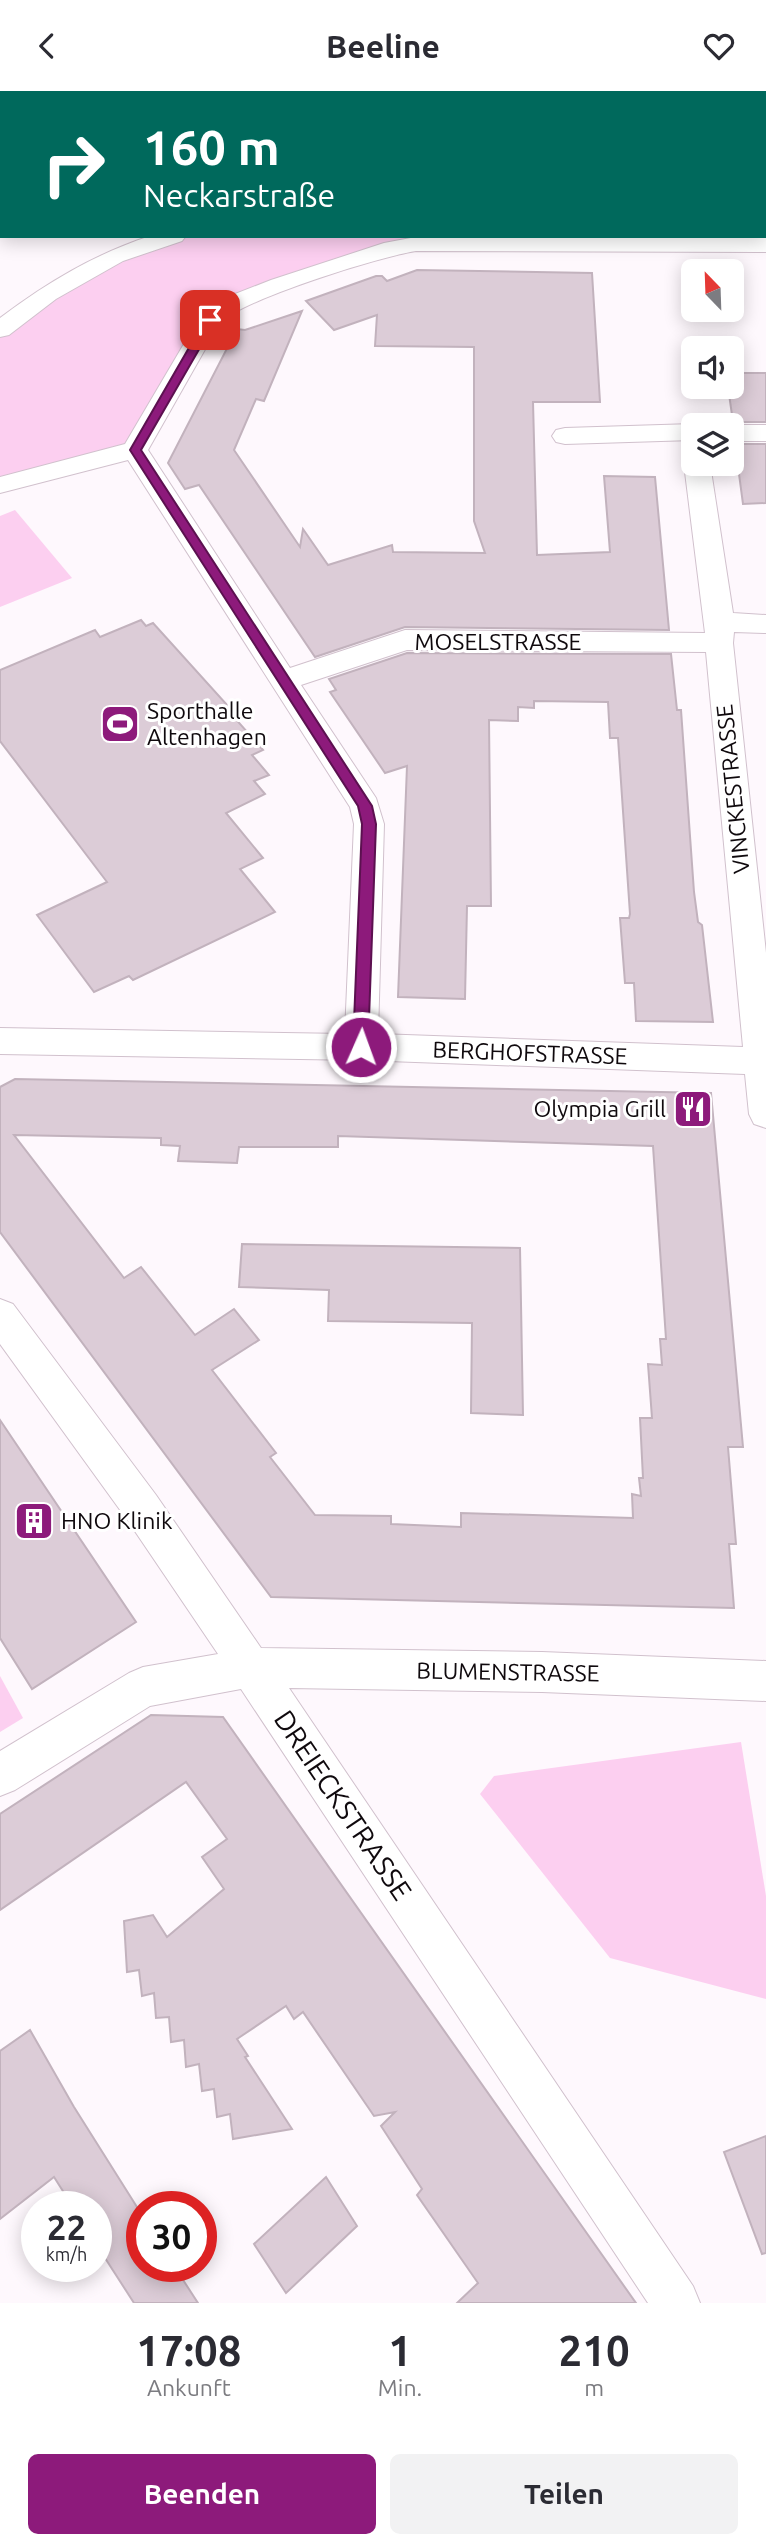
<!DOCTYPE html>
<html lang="de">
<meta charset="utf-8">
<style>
body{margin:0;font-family:Ubuntu,sans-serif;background:#f2f2f3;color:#2b2b33;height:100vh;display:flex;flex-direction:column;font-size:26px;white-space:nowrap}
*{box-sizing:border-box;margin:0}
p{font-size:23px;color:#7c7c81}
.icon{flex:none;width:38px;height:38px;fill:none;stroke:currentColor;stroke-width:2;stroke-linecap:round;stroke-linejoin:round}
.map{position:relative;height:2212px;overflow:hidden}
.panel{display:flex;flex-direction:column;background:#fff;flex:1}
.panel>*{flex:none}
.banner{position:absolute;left:0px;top:0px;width:766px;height:147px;box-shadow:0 4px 18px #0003;background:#00695c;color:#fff;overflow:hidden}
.needle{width:46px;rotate:337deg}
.fabs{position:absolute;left:681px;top:168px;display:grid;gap:14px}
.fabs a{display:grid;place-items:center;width:63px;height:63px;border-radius:10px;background:#fff;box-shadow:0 4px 18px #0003;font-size:35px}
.speed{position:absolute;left:21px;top:2100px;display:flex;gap:14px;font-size:35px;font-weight:700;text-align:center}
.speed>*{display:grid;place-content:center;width:91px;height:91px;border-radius:50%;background:#fff;box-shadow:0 4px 18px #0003;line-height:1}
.speed small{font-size:18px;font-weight:400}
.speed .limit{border:10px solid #d22;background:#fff;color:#111}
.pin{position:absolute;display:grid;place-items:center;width:60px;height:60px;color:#fff;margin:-30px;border-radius:14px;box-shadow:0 4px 10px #0006}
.me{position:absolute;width:77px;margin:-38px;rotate:2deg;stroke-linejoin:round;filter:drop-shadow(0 0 5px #0008)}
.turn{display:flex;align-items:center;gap:24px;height:147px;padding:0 28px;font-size:32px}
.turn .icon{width:91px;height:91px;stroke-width:2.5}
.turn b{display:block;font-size:49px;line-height:60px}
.eta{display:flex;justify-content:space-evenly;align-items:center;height:119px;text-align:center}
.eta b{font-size:42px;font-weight:700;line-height:49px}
.cta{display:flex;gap:14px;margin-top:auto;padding:14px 28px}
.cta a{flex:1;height:80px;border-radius:10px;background:#8d1a7b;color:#fff;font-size:28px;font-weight:700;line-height:80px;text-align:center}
.cta a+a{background:#f2f2f3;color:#2b2b33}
header{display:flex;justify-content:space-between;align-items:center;height:91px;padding:0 28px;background:#fff;font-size:32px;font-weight:700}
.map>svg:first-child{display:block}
.green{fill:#fccff0}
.building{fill:#dcccd7;stroke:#c2b2bd;stroke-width:2;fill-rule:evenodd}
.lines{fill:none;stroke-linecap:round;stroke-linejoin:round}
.minor-casing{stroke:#d1c1cd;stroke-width:2}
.minor{fill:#fff;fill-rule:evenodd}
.route{fill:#8d1a7b;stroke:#5c1150;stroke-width:2}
.labels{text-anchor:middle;stroke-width:6;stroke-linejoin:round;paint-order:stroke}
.street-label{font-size:23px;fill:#0f090d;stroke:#fff}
.poi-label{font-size:23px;fill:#0f090d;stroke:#fff;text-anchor:start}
.near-street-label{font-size:28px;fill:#0f090d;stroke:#fff}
</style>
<header><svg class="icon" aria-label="back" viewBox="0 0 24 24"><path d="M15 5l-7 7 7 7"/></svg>Beeline<svg class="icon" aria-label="heart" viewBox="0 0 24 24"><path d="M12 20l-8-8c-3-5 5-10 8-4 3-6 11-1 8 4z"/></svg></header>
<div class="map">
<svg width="766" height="2212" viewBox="0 0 766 2212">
<rect width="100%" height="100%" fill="#fef8fd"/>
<g class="green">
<polygon points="765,4 766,148 416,153 229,213 135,359 0,394 0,239 47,203 174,145 765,145"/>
<polygon points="15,419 72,487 0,516 0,425"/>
<polygon points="0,1585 23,1627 0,1641"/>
<polygon points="741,1651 766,1805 766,1908 610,1867 480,1703 494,1685"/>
</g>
<g class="building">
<polygon points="417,179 592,182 600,311 533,311 537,464 610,461 604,385 655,386 669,539 405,536 315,566 199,394 185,398 168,372 237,238 245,239 302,220 264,310 256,308 234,359 300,456 303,438 328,474 392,454 393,461 485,462 474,430 474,256 375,255 377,224 334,239 306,210 376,185 382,185 387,190"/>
<polygon points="732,282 766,282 766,331 733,331 728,296 732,296"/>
<polygon points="735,353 766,353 766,412 743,413"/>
<polygon points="141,529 146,535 153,532 228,615 225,616 263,659 252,664 269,684 254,690 265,703 226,722 263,767 240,778 275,821 133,889 129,885 94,901 37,824 107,791 0,650 0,579 95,539 100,546"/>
<polygon points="407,562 671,563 677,619 681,619 694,801 698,831 702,834 713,931 636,930 634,892 625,892 620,827 629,827 630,823 618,647 610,647 608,611 534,610 534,617 518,616 518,630 489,629 491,815 467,815 465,908 398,906 407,675 385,682 330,601 336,599 329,588"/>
<path d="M15,988L711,1002L743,1356H728L736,1453H729L734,1517L271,1506L0,1141V996ZM14,1044L161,1047V1054L180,1055L178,1070L237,1072L239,1056H338V1045L653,1055L666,1248H660L662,1274L648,1273L652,1327H640L643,1387H639L641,1405L632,1403L633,1427L461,1422V1436L391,1433V1425L315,1424L270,1366L276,1362L212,1279L259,1249L234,1218L195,1244L141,1176L124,1187Z"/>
<polygon points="242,1153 520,1157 523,1324 471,1322 472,1232 328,1230 329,1199 239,1196"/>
<polygon points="0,1329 136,1531 32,1598 0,1547"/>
<polygon points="151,1624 223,1626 636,2212 457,2212 478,2192 417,2104 422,2098 381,2035 395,2021 374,2025 303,1921 294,1928 286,1915 237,1948 248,1965 245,1966 292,2038 233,2048 230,2023 217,2026 214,1998 202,2000 199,1973 186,1976 184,1949 171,1951 169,1926 156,1927 154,1902 142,1905 139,1879 127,1881 124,1830 153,1824 167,1846 224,1798 202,1766 227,1748 186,1691 0,1819 0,1723"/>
<polygon points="30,1939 74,2016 142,2124 142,2175 174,2175 198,2212 134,2212 96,2153 96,2116 73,2116 54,2086 0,2128 0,1960"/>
<polygon points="766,2045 766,2162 762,2163 724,2061"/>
<polygon points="326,2086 357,2135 286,2202 254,2153"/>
</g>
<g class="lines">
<g class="minor-casing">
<g id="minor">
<polygon points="220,0 242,0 244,2 221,2"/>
<polygon points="544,0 567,0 569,2 545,2"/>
<polygon points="757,0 766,0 766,11 765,2 756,2"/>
<rect x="0" y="30" width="2" height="14"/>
<path d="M150,145H186L182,150L123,170L56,208L9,244L0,246V227C48,191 93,164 150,145Z"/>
<path d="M416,146L766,147V161L416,160C379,166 243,208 220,232L148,359L290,577L405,539L705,542L684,373L688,367L693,366V373H710L733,522L766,524V542L734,541L733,552L766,862V1037L754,1033L749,1023L745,983L361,969L0,963V937L345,943L354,733L350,716L128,369L0,402V386L125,353L198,229L212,212L271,189L384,152ZM407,559L706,561L743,956L378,943L384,733L376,707L301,594Z"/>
<polygon points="693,333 698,334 693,334 693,349 565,353 556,351 552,345 556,339 565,337"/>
<polygon points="731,334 766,334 766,350 732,350"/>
<polygon points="0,1208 13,1213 156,1404 261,1557 542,1561 766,1570 766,1610 542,1601 289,1597 693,2195 700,2212 648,2212 241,1598 150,1615 15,1699 0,1705 0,1660 129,1582 143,1576 218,1563 128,1430 0,1253"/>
</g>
</g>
<use href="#minor" class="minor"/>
</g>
<polygon class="route" points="210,226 216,229 141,359 372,715 376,733 368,956 361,962 353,956 362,733 358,715 130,359 205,229"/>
<defs>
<g id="stadium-square" transform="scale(2.0125)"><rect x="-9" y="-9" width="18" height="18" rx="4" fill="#8d1a7b" stroke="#fff"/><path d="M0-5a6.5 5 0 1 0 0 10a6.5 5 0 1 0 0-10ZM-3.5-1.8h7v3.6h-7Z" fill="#fff"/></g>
<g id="restaurant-square" transform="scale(2.0125)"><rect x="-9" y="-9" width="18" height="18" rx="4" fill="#8d1a7b" stroke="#fff"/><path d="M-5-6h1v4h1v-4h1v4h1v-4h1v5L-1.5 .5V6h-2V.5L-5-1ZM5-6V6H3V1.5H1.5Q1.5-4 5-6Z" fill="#fff"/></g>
<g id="building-square" transform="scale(2.0125)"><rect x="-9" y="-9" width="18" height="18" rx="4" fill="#8d1a7b" stroke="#fff"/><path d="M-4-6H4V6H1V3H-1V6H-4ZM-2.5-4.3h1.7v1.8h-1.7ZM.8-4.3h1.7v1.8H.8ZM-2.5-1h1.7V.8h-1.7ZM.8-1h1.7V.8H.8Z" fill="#fff"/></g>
</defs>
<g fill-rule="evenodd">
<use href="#stadium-square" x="120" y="633"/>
<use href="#restaurant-square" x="693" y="1018"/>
<use href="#building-square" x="34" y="1430"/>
</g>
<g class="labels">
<g class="street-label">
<text x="498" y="559">MOSELSTRASSE</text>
<text transform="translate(733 698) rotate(-96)" y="8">VINCKESTRASSE</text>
<text transform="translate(530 962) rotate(2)" y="8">BERGHOFSTRASSE</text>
<text transform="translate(508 1581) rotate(1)" y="8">BLUMENSTRASSE</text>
</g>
<g class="poi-label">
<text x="147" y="628">Sporthalle<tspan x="147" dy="26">Altenhagen</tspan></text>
<text x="666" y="1026" text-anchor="end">Olympia Grill</text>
<text x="61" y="1438">HNO Klinik</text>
</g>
<g class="near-street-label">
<text transform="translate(343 1714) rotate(56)" y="10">DREIECKSTRASSE</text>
</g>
</g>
</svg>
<div class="fabs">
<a><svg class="needle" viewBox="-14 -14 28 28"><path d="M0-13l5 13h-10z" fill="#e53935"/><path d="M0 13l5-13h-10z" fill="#7c7c81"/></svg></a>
<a><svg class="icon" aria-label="sound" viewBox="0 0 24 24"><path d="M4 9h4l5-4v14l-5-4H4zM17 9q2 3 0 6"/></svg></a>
<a><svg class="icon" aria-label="layers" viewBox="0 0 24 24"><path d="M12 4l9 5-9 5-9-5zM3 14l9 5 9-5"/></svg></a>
</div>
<div class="speed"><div>22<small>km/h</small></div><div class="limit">30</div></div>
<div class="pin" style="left:210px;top:229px;background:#d93025"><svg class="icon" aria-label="arrive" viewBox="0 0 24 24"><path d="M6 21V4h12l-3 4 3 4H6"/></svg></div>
<svg class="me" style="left:361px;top:956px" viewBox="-20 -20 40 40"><circle r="17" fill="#8d1a7b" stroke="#fff" stroke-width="3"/><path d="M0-11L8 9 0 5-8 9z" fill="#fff"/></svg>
<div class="banner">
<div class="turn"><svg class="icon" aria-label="right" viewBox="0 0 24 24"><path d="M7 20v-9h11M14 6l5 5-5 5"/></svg><div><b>160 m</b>Neckarstraße</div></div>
</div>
</div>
<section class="panel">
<div class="eta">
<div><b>17:08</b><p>Ankunft</p></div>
<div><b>1</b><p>Min.</p></div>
<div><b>210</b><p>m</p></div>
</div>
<div class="cta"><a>Beenden</a><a>Teilen</a></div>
</section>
